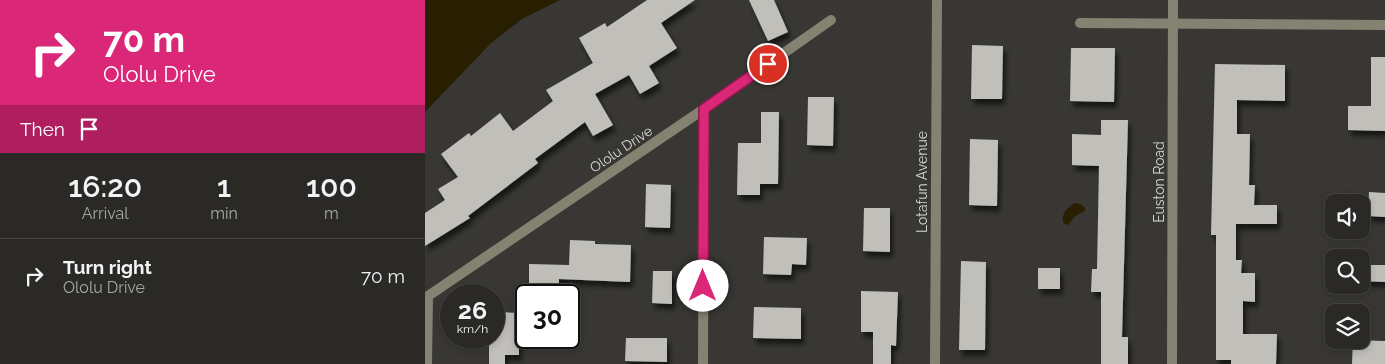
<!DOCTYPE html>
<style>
body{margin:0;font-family:Raleway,sans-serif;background:#32312e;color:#f1f3f6;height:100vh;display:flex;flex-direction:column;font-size:19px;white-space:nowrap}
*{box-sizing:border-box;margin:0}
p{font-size:16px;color:#a5a6a7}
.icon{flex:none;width:28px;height:28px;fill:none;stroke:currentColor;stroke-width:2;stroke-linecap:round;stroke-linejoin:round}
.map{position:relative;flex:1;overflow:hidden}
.details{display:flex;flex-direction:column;background:#2a2926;width:425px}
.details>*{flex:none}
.top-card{background:#db2777;color:#fff;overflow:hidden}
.fabs{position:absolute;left:900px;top:194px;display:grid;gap:10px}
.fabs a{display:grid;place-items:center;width:45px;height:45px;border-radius:10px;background:#2a2926;box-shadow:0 2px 8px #0003,0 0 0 1px #464543;font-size:25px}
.speed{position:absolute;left:15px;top:284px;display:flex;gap:10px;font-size:25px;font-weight:700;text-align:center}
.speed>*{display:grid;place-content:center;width:65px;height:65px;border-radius:50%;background:#2a2926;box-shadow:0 2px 8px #0003,0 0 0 1px #464543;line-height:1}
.speed small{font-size:12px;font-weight:400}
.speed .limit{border:2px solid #111;border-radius:8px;background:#fff;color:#111}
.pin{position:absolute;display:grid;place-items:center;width:42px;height:42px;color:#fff;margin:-21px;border:2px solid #fff;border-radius:50%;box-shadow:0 1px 5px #0007}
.me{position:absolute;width:55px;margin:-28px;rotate:0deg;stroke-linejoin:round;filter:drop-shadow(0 0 4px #0008)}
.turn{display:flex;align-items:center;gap:18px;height:105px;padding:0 20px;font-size:22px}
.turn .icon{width:65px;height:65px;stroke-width:2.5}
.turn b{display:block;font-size:35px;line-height:42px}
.then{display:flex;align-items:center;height:48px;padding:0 20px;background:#0003;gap:10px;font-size:19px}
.eta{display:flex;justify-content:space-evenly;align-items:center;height:85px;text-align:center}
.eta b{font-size:30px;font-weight:600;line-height:35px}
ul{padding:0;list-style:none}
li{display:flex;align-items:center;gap:15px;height:75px;padding:0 20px;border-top:1px solid #464543}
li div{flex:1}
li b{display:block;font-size:19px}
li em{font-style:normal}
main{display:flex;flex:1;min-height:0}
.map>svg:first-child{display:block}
.water{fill:#281e00}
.building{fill:#c0bfba;filter:url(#shadow)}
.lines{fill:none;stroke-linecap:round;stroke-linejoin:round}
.street{stroke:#868272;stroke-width:10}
.route-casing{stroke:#8e194d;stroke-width:12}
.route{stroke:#db2777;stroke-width:9}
.labels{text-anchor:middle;stroke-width:5;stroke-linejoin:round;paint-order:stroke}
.street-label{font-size:14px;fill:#d8d8d6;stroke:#383733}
</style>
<main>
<section class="details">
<div class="top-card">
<div class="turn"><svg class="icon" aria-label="right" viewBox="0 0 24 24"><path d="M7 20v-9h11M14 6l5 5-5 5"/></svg><div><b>70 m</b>Ololu Drive</div></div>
<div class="then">Then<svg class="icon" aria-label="arrive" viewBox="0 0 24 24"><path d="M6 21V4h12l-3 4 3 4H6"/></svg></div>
</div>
<div class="eta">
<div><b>16:20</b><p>Arrival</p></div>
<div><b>1</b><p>min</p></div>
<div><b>100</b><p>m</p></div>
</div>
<ul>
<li><svg class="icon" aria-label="right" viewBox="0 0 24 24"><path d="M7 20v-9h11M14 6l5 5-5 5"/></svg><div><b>Turn right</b><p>Ololu Drive</p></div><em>70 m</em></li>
</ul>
</section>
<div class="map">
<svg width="960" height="364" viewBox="0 0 960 364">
<defs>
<filter id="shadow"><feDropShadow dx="3" dy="5.5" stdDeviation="2.5" flood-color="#0009"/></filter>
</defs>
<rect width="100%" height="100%" fill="#383733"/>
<g class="water">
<polygon points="0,0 135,0 97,19 66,43 0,112"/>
<path d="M650,203L656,204L660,208V211L650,216L643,225L639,224C635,215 642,207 650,203Z"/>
</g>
<g class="building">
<polygon points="222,0 270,0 236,23 252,48 224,66 234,83 215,94 204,75 170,94 188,125 168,136 160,122 110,159 113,163 43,216 45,218 0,246 0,213 20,200 13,189 33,177 16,154 44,133 46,136 75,113 88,131 128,101 121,90 168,63 154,38 180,23 182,27"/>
<polygon points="324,0 349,0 363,32 343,41"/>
<polygon points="547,45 578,46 577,99 546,99"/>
<polygon points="646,48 690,48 689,102 645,101"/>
<polygon points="946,57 960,57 960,131 923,130 923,106 946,106"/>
<polygon points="790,64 860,65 860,101 812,100 812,134 825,134 824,185 830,185 829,205 852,205 852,224 811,224 811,260 817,260 816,273 830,273 830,302 818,301 818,334 852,334 851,364 806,364 806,360 791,360 791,235 786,235"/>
<polygon points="383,97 409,97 408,146 382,145"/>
<polygon points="336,112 354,112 353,184 335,184 335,195 312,195 313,143 336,143"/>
<polygon points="676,120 703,120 697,337 703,337 703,364 676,364 676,292 666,292 667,269 672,269 674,166 647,165 647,134 676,135"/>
<polygon points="545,139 573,140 572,206 544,205"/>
<polygon points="221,184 246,185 245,228 220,227"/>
<polygon points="944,192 960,193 960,217 943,216"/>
<polygon points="439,208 465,208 465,252 438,251"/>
<polygon points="339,237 382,238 381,265 367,264 366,275 338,274"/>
<polygon points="145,240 170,241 170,244 206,245 205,282 134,279 134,295 104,295 104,264 144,265"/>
<polygon points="536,261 561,262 560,350 534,350"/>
<polygon points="936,265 960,265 960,282 936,281"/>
<rect x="613" y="268" width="22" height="21"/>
<polygon points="228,271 247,271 247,304 227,303"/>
<polygon points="436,291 473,292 471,346 466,345 466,364 448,364 448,332 436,332"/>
<polygon points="329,307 376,308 376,339 328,338"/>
<polygon points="73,312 94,313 94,355 80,355 80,364 64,364 64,338 73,337"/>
<polygon points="201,338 242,338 242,362 200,361"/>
<polygon points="928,340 960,341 960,364 927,364"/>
</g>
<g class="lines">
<g class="street">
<polyline points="655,23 960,25"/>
<polyline points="0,298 279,109 406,20"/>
<polyline points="2,364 3,296"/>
<polyline points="278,364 279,109"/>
<polyline points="510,364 512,0"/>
<polyline points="747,364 748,0"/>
</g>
</g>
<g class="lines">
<g class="route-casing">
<polyline id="route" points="278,286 279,109 343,64"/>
</g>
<use href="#route" class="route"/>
</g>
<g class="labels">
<g class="street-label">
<text transform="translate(196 149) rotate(-34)" y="5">Ololu Drive</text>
<text transform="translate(497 182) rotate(-90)" y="5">Lotafun Avenue</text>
<text transform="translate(734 182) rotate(-90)" y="5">Euston Road</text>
</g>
</g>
</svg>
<div class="fabs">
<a><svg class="icon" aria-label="sound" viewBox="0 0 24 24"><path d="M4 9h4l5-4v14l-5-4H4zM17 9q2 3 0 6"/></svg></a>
<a><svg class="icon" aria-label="search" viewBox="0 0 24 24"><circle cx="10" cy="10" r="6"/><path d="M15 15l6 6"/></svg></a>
<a><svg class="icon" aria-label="layers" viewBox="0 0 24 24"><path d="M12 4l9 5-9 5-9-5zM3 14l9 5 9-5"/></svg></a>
</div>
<div class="speed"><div>26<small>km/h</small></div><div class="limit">30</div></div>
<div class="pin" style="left:343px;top:64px;background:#d93025"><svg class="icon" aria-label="arrive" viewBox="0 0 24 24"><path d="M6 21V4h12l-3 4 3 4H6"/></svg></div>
<svg class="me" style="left:278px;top:286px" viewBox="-20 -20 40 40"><circle r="19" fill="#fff"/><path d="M0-13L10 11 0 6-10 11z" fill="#db2777"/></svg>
</div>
</main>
